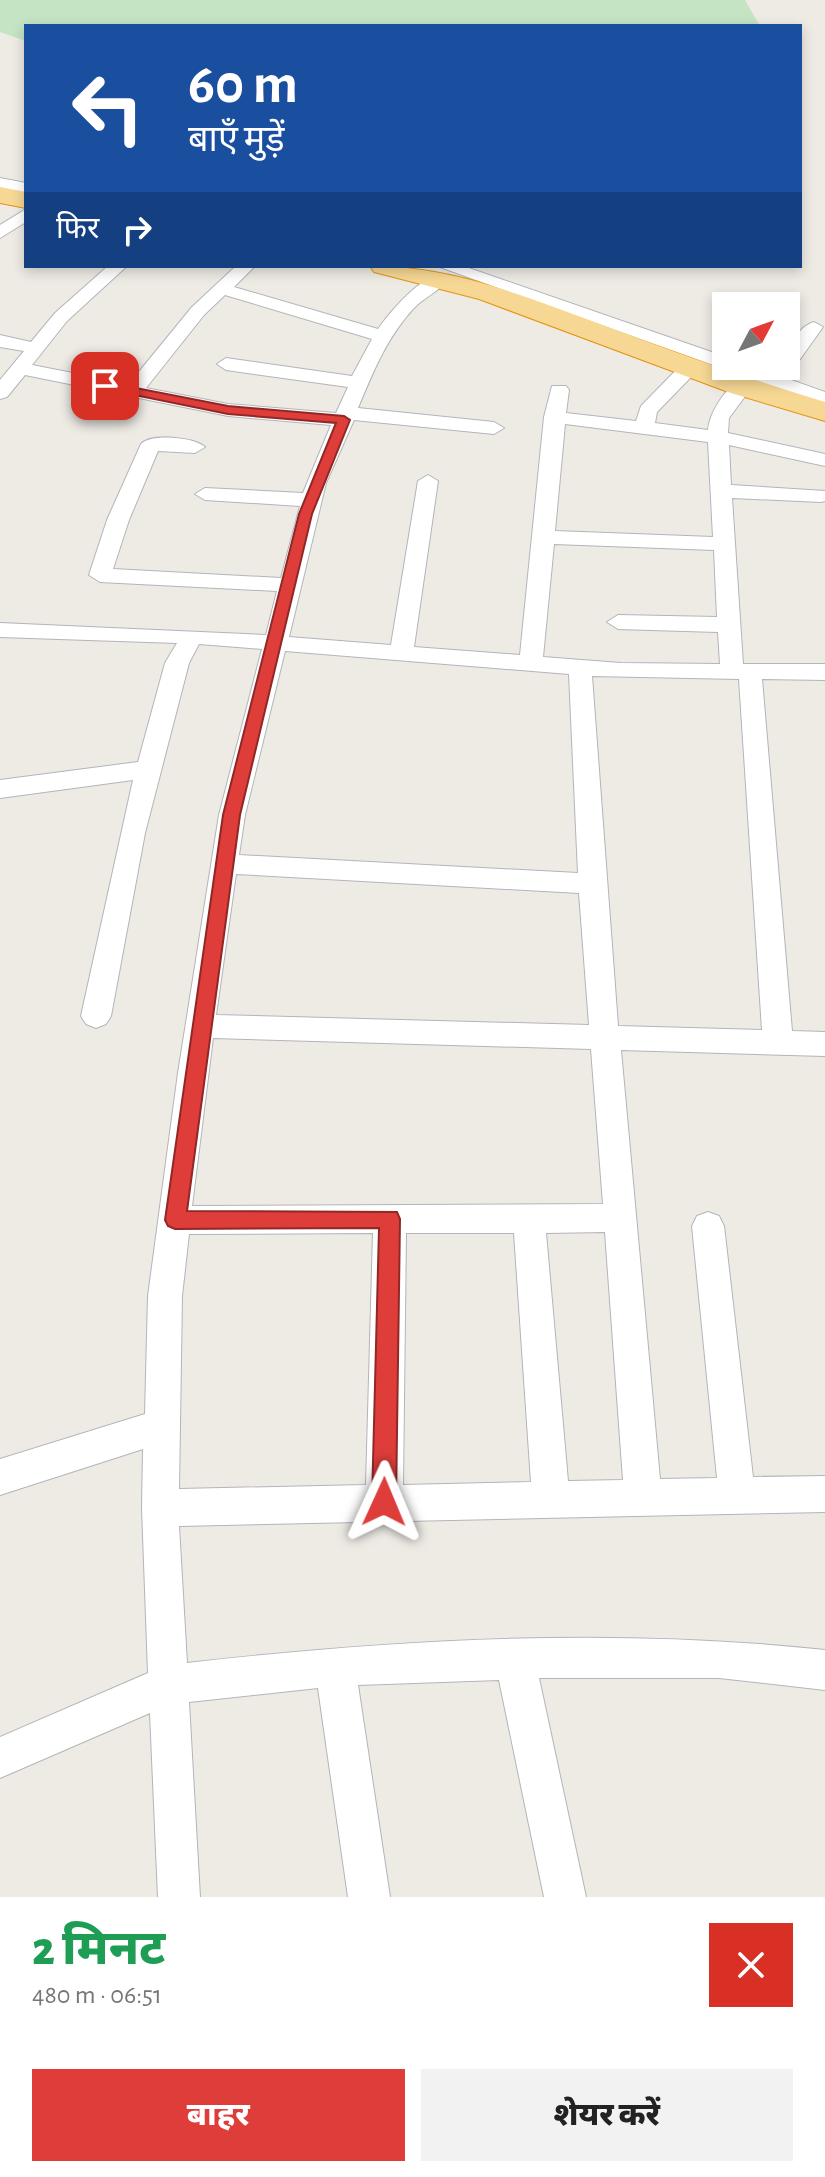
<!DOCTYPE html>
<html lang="hi">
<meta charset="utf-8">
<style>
body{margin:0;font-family:"Alegreya Sans","Noto Sans Devanagari",sans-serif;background:#f2f2f2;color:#222;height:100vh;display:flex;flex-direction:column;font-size:30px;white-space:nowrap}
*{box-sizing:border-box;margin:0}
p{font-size:26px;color:#767676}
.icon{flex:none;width:44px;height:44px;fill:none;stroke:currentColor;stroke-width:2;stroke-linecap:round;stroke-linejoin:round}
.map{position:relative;height:1897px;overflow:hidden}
.sheet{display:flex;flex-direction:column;background:#fff;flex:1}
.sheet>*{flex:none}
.banner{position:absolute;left:24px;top:24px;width:778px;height:244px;border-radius:0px;box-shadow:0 4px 12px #0003;background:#1a4fa0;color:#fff;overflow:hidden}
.needle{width:52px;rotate:49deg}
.fabs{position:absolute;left:712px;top:292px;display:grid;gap:16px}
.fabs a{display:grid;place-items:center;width:88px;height:88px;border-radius:0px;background:#fff;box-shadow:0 4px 12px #0003;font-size:40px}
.pin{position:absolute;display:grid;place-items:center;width:68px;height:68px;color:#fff;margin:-34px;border-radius:16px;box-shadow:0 4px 12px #0006}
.me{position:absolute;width:88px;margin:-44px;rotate:1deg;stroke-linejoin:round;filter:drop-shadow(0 0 6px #0008)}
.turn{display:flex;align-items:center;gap:28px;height:168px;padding:0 32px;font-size:36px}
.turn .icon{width:104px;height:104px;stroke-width:2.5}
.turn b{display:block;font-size:56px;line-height:68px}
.then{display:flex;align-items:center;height:76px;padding:0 32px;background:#0003;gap:16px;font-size:30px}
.round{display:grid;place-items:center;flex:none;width:84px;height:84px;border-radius:0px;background:#f2f2f2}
.summary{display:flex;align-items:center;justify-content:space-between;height:136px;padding:0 32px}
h1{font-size:48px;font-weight:800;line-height:60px;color:#1e9e55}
.primary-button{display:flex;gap:16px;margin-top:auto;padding:16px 32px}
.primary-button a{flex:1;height:92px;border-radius:0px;background:#de3d3a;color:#fff;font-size:32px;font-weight:800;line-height:92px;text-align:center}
.primary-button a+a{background:#f2f2f2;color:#222}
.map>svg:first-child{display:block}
.green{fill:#c5e4c3}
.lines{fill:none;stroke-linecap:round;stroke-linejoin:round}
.street-casing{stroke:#b2b5b9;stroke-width:2}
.highway-casing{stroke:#e4940f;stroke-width:2}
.street{fill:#fff;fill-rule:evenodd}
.highway{fill:#f6d794;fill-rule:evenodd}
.route{fill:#de3d3a;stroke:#902826;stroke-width:2}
</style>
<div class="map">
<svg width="825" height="1897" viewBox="0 0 825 1897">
<rect width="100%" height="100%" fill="#eeebe5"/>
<polygon class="green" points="0,0 745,0 760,26 26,26 26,41 0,32"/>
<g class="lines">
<g class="street-casing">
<g id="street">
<polygon points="0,178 26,183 26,193 0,188"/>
<polygon points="26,209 26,222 0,238 0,225"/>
<path d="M108,266H127L67,321L32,365L129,384L192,307L236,266H255L234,287L378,329C390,312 425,270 446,275L449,279C439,291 425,297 414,308C387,337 373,372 358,408L494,422L504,428L494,434L354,420L326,483L289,637L391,645L418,481L428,475L438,481L414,647L520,655L544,417L552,386H566L569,390L566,413L636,421L641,406L683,363H697V371L657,412L655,423L708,430C709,414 726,385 742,381L752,387L729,418L728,433L825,454V466L729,445L731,485L825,491V501L821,502L732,498L743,664H825V680L762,679L792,1031L825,1032V1056L621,1050L660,1479L717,1478L692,1226L697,1216L708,1212L719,1216L724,1226L753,1477L825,1476V1512L179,1526L187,1663C398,1639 613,1627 825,1650V1690L719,1678H539L586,1897H544L499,1680L358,1685L390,1897H348L318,1688L189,1702L200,1897H158L150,1713L0,1778V1737L148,1673L142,1508L143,1449L0,1495V1459L145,1414L148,1296L178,1073L219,815L262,649L199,644L189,663L145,833L111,1016L106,1024L96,1028L86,1024L81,1016L133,780L0,798V780L138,762L165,663L177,643L0,637V623L266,635L277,591L100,582L89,575L107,520L141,444C151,433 195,437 205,447L195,453L158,451L129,520L113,569L281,578L300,506L205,500L195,494L205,488L303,493L331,425L228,416L25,375L7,397L0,399V380L24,351L0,347V335L31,342L55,313ZM225,295L372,339L352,376L226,358L217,364L226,370L348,387L336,413L228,404L146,388L204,315ZM565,424L708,442L713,537L555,531ZM554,544L714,550L717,617L618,615L607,622L618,629L718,632L720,664L621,663L543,657ZM285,651L569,674L578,873L239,855L245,815ZM592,676L739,679L762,1030L618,1026ZM236,874L579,893L589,1025L216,1015ZM213,1038L591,1049L603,1204L192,1206ZM605,1232L623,1480L568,1481L546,1233ZM373,1233L366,1485L179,1489L182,1296L189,1234ZM406,1233H514L531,1482L403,1485Z"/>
<polygon points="437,266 463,266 726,357 726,366 752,366 825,392 825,405"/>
<path d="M814,322L823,327L793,369H779L777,366H786C786,350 798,326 814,322Z"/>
</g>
</g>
<g class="highway-casing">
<g id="highway">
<polygon points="0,187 26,192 26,208 0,203"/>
<path d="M370,266C452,266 524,296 600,324C674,352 749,379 825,402V421L731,393L479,299L374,272Z"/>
</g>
</g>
<use href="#street" class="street"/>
<use href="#highway" class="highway"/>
</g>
<polygon class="route" points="105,382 228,406 344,416 350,420 312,514 240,815 187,1211 397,1212 400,1219 396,1502 393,1511 384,1514 376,1511 372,1502 379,1228 175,1229 168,1226 165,1220 223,815 299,514 336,423 228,414 100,388 100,383"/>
</svg>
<div class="fabs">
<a><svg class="needle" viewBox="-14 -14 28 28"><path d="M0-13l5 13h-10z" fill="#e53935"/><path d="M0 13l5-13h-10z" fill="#767676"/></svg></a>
</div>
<div class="pin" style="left:105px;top:386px;background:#d93025"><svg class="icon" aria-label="arrive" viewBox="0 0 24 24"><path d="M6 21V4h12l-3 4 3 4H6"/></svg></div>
<svg class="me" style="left:384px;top:1502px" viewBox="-20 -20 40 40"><path d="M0-17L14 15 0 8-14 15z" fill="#de3d3a" stroke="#fff" stroke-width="4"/></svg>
<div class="banner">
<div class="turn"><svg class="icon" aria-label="left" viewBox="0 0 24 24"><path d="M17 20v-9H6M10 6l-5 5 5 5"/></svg><div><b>60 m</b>बाएँ मुड़ें</div></div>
<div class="then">फिर<svg class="icon" aria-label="right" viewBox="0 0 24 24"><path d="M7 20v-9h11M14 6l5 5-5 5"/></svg></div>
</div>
</div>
<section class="sheet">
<div class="summary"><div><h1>2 मिनट</h1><p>480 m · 06:51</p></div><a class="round" style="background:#d93025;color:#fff"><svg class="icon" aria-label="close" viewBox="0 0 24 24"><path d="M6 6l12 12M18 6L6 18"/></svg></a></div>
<div class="primary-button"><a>बाहर</a><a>शेयर करें</a></div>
</section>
